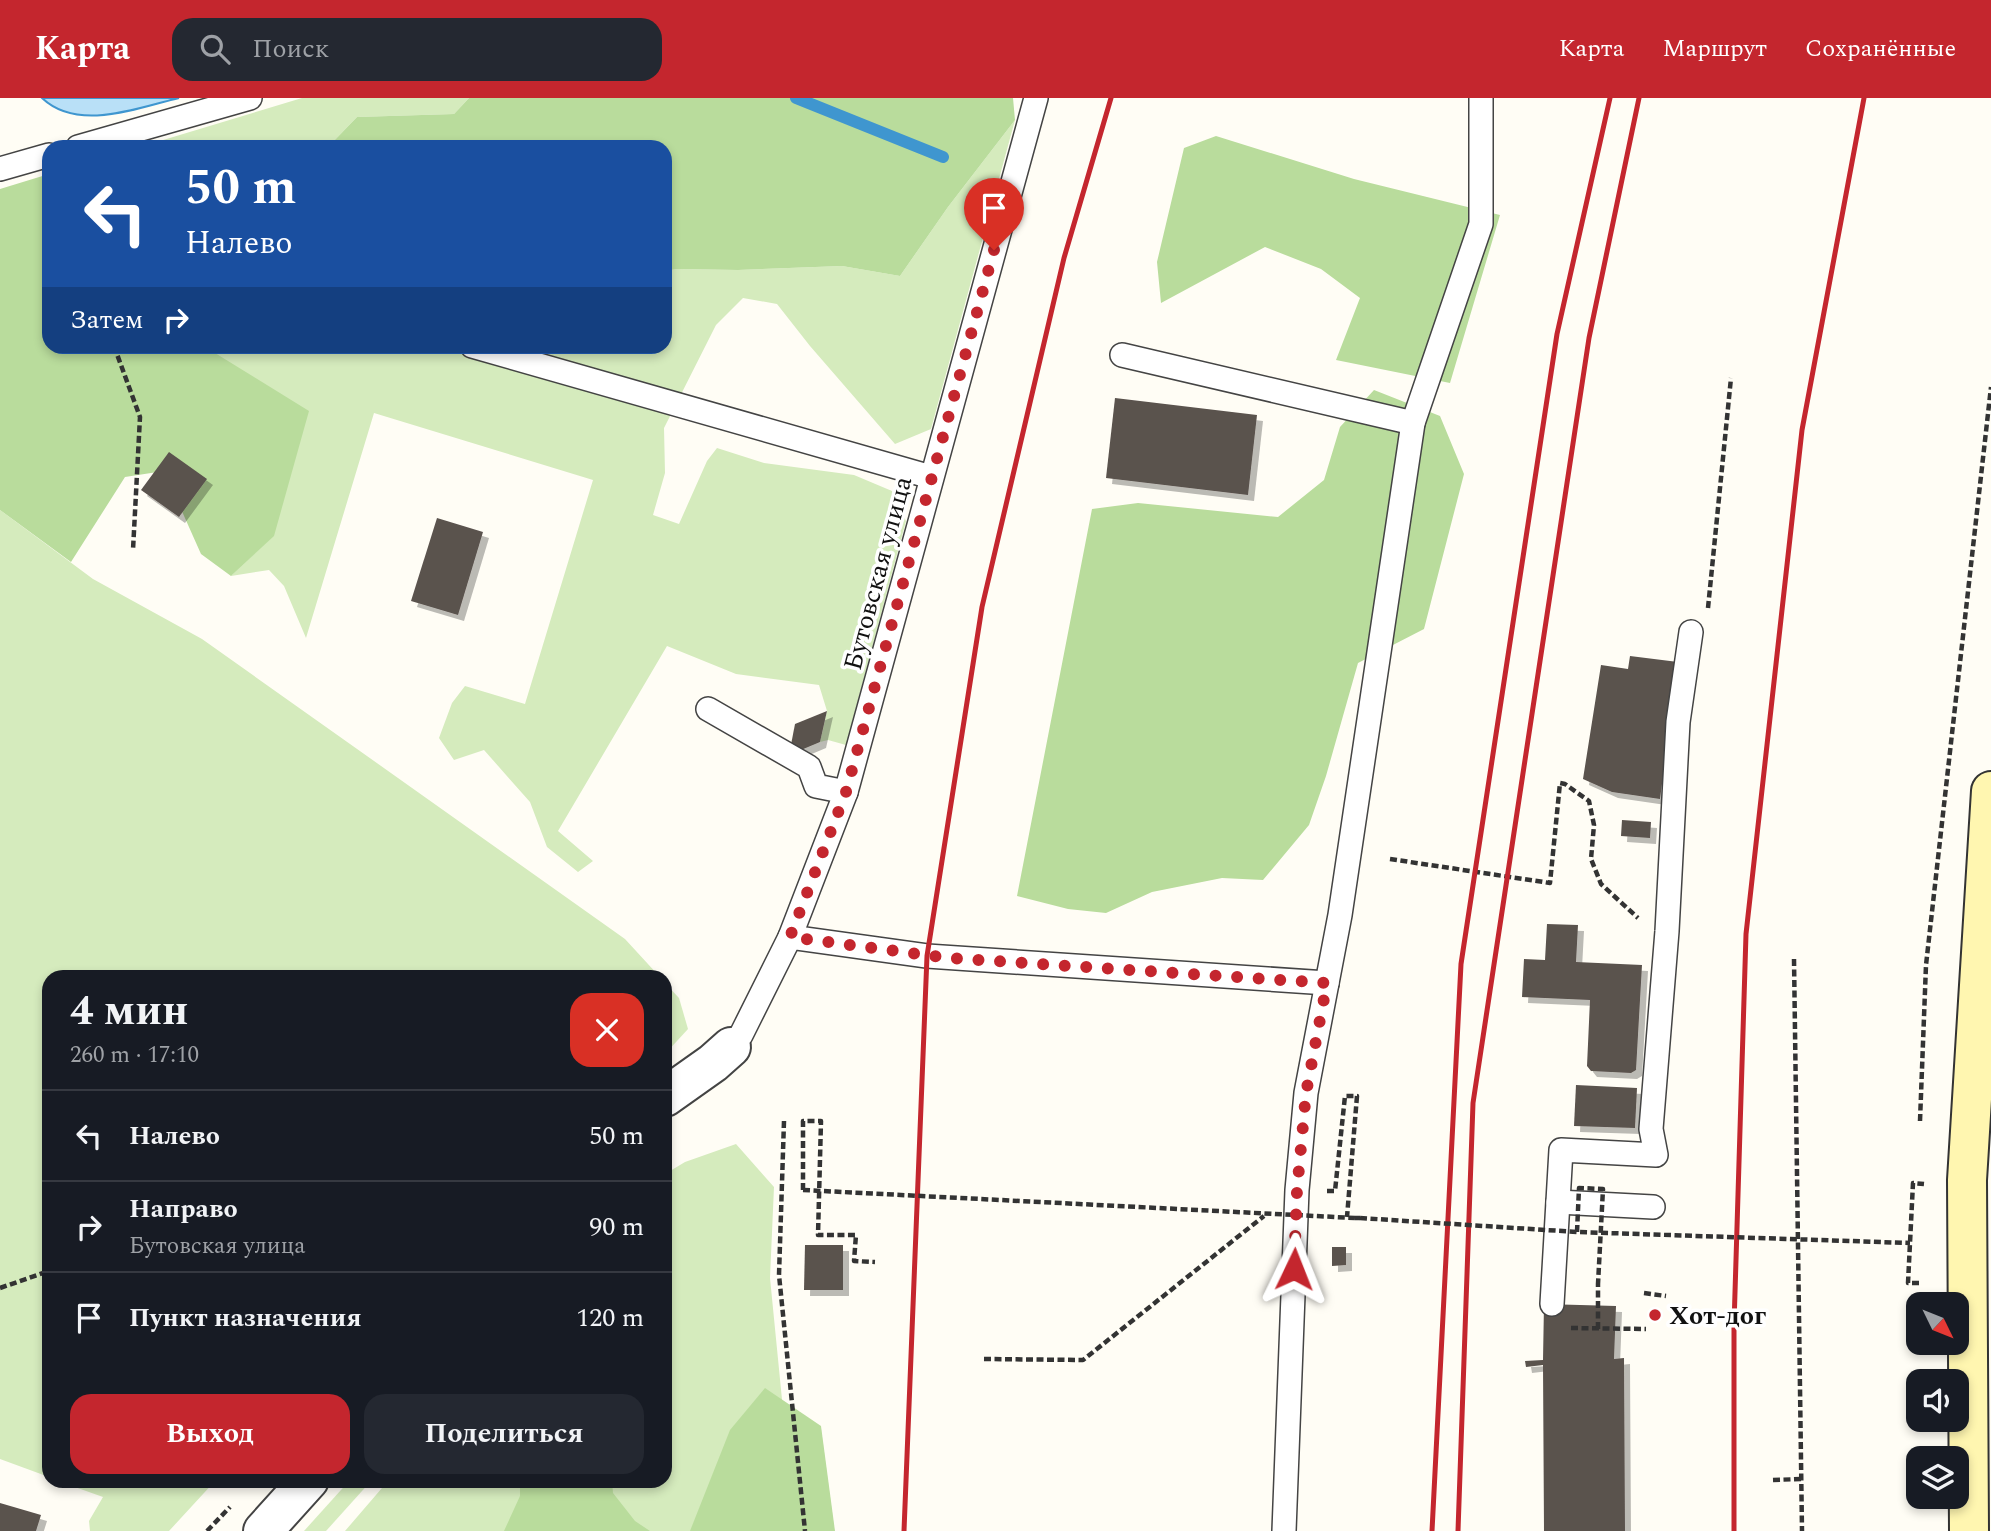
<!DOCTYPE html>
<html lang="ru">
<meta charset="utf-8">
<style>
body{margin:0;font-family:Spectral,serif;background:#242831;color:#f1f3f6;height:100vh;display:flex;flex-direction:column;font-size:26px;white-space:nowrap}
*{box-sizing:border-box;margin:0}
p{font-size:23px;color:#9ea1a6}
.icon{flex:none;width:38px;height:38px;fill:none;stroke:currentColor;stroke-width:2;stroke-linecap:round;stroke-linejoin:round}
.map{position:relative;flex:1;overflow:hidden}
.side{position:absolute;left:42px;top:872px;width:630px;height:518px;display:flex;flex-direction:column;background:#171b24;border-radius:21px;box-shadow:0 4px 10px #0003}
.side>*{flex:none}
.banner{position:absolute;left:42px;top:42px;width:630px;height:214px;border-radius:21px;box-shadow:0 4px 10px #0003;background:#1a4fa0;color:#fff;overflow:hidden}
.needle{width:46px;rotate:133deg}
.controls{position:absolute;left:1906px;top:1194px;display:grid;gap:14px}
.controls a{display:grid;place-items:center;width:63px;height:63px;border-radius:14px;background:#171b24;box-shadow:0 4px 10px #0003;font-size:35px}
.pin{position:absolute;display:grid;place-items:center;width:60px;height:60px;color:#fff;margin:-72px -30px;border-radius:50% 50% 50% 0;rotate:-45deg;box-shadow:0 0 7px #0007}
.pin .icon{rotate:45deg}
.me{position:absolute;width:77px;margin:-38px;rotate:2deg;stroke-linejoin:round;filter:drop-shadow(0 0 5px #0008)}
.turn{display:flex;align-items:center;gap:24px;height:147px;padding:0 28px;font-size:32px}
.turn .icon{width:91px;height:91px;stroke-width:2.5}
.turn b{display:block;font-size:49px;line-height:60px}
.then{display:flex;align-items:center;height:66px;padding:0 28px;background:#0003;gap:14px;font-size:26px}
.round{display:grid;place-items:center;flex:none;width:74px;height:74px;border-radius:21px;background:#242831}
.head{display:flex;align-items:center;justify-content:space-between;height:119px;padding:0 28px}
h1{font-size:42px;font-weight:700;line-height:52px}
.primary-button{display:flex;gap:14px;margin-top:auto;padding:14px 28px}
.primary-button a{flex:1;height:80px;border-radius:21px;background:#c4262e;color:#fff;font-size:28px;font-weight:700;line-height:80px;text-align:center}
.primary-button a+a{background:#242831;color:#f1f3f6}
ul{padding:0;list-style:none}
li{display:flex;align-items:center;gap:21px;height:91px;padding:0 28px;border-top:2px solid #363941}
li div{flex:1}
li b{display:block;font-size:26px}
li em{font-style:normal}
header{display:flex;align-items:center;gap:42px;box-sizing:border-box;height:98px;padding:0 35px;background:#c4262e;color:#fff}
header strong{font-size:33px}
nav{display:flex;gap:38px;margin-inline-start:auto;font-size:24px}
.search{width:490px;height:63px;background:#242831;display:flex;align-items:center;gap:18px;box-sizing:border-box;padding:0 24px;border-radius:21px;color:#9ea1a6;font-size:26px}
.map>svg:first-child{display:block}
.green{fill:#d5ebbd}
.forest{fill:#b9dc9c}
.water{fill:#b9e0f7;stroke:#3f96cf;stroke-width:2}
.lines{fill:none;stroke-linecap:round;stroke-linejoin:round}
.stream{stroke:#3f96cf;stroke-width:12}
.building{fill:#5a524d;filter:url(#shadow)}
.service-casing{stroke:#444;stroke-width:26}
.minor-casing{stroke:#444;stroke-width:42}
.secondary-casing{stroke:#333;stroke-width:42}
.path{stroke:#333;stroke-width:4.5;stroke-dasharray:7 3.5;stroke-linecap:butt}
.service{stroke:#fff;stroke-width:23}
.minor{stroke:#fff;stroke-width:38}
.secondary{stroke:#fff6b0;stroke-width:38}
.rail{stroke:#c4262e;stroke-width:5}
.path-bridge{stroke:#333;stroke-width:4.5;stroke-dasharray:7 3.5;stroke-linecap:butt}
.route{stroke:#c4262e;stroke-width:12;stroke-dasharray:0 21.6}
.poi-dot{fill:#c4262e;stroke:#fff;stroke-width:2.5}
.labels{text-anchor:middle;stroke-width:7;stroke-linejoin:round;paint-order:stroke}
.street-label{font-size:26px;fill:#111;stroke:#fff}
.poi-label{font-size:26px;font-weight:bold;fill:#111;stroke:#fff;text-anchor:start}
</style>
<header>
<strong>Карта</strong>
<div class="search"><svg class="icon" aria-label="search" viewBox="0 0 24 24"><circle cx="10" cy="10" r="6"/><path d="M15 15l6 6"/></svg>Поиск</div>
<nav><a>Карта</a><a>Маршрут</a><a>Сохранённые</a></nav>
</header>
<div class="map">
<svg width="1991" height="1433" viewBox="0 0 1991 1433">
<defs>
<filter id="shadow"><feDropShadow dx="6" dy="6" stdDeviation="0" flood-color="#0004"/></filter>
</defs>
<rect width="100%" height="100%" fill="#fffdf5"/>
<g class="green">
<polygon points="302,0 469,0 454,16 357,19 328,49 140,49"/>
<polygon points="1015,22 931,331 895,346 810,248 777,206 743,200 716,227 664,330 665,375 653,417 679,426 707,363 717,350 764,365 854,377 892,393 906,423 846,647 828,642 820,644 827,613 819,587 736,576 667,548 558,733 593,763 578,774 547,749 530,704 484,652 454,662 439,640 452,605 465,588 525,606 593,382 374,315 306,540 284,488 269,472 231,478 274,437 215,255 209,249 665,248 665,173 677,171 738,172 842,168 900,178 948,109"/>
<polygon points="0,412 93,481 202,541 625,841 659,878 49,878 49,1379 0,1361"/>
<polygon points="665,885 679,900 688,931 665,956"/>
<polygon points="736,1046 774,1089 770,1180 795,1433 345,1433 388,1383 665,1382 665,1076 685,1064"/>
<polygon points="350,1382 371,1383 326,1433 304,1433"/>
<polygon points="58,1383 215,1383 169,1433 90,1433 89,1423 103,1399"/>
</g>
<g class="forest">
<polygon points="469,0 1013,0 1015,22 948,109 900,178 842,168 738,172 677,171 665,173 665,49 328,49 357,19 454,16"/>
<polygon points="1216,38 1354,81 1500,117 1450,285 1336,262 1360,200 1321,171 1265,149 1161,205 1157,164 1184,50"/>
<polygon points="49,76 49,248 209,249 215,255 309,313 274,438 231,478 201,456 164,373 125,379 71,464 0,412 0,91"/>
<polygon points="1374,292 1440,318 1464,376 1424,531 1358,565 1326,678 1309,727 1263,782 1222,780 1152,794 1106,815 1068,811 1017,798 1092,411 1138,405 1278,419 1324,382 1340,329"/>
<polygon points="765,1290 821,1328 835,1433 690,1433 730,1332"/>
<polygon points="520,1382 612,1383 613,1395 635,1423 650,1433 504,1433 520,1398"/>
</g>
<path class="water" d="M42,0H179C137,10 78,34 42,0Z"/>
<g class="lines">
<polyline class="stream" points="796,0 943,59"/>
</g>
<g class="building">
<polygon points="1115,300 1257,317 1248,397 1106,380"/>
<polygon points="169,354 207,381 179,419 141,392"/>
<polygon points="437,420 483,434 458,517 411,503"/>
<polygon points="1630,558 1678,564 1660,701 1612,694 1583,681 1601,567 1628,571"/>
<polygon points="827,613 820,644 789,657 795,626"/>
<polygon points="1622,722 1651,724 1650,740 1621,738"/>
<polygon points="1547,826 1578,827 1576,864 1642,867 1636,972 1631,975 1591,973 1587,968 1590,902 1522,899 1524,861 1545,862"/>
<polygon points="1576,987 1637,990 1635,1030 1574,1028"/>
<polygon points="805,1147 843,1147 843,1192 804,1192"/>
<polygon points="1332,1149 1346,1149 1346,1167 1332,1168"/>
<polygon points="1544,1206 1616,1208 1614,1261 1624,1260 1625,1433 1544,1433 1543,1267 1526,1269 1525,1263 1543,1262"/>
<polygon points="0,1405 41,1417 36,1433 0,1433"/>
</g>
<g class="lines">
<g class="service-casing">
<g id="service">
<polyline points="78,49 250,0"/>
<polyline points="0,71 49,57"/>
<polyline points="472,248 931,379"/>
<polyline points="1122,257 1413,325"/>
<polyline points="708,611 809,669 816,688 846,694"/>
<polyline points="790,839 927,858 1327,885"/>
<polyline points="731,949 741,937 790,839 846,694 1036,0"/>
<polyline points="1558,1104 1653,1109"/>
<polyline points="1552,1206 1561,1052 1656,1057 1651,1031 1667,833 1678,624 1691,534"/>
<polyline points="1284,1433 1297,1092 1306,995 1340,817 1413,325 1481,126 1481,0"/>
</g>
</g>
<g class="minor-casing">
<g id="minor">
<polyline points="665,999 713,965 731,949"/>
<polyline points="263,1433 309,1382"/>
</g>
</g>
<g class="secondary-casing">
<polyline id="secondary" points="1969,1433 1967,1082 1991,693"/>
</g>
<g class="path">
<polyline points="114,248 140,319 133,452"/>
<polyline points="1708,510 1731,280"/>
<polyline points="1390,761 1550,785 1560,685 1565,686 1589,703 1594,727 1591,761 1601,786 1638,820"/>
<polyline points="1794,861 1802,1433"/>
<polyline points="784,1023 779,1177 805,1433"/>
<polyline points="1920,1023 1926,867 1991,289"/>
<polyline points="803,1092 803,1023 821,1023 818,1137 856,1137 854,1163 875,1164"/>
<polyline points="1327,1093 1335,1093 1345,998 1357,998 1347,1119"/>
<polyline points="1355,1120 1360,1120"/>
<polyline points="1919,1185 1908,1185 1913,1085 1924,1086"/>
<polyline points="0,1190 49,1173"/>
<polyline points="1644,1195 1666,1198"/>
<polyline points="1571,1230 1646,1231"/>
<polyline points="1598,1231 1598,1186"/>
<polyline points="984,1261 1083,1262 1264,1118"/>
<polyline points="1773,1382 1801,1381"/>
<polyline points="207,1433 230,1409"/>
</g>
<use href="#service" class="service"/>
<use href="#minor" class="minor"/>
<use href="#secondary" class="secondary"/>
<g class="rail">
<polyline points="904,1433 927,858 982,509 1064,160 1111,0"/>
<polyline points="1432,1433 1461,866 1557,236 1610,0"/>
<polyline points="1458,1433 1473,1005 1589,240 1639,0"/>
<polyline points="1734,1433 1734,1227 1746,836 1802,332 1864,0"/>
</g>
<g class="path-bridge">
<polyline points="803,1092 1355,1120"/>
<polyline points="1360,1120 1577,1134 1910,1145"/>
<polyline points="1577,1134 1579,1090 1603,1091 1598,1186"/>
</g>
</g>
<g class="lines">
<polyline class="route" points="994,152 846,694 790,839 949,860 1327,885 1306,995 1297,1092 1294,1171"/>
</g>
<circle class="poi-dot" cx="1655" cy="1217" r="7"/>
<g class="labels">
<g class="street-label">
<text transform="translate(877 475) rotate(-75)" y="9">Бутовская улица</text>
</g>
<g class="poi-label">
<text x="1669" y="1226">Хот-дог</text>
</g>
</g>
</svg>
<div class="controls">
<a><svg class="needle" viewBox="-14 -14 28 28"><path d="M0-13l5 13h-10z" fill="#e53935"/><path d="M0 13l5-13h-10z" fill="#9ea1a6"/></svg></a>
<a><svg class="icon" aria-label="sound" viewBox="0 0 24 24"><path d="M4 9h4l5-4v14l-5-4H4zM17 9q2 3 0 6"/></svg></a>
<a><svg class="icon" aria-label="layers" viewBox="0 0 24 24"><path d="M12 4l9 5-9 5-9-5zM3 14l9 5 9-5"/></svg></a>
</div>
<div class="pin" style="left:994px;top:152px;background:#d93025"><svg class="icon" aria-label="arrive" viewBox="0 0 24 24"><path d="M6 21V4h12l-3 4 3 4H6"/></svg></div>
<svg class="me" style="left:1294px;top:1171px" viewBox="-20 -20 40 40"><path d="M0-17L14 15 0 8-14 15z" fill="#c4262e" stroke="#fff" stroke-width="4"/></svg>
<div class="banner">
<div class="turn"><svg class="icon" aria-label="left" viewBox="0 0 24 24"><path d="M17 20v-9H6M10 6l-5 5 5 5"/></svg><div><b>50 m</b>Налево</div></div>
<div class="then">Затем<svg class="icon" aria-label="right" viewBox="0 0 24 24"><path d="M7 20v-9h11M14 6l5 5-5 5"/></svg></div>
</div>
<section class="side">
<div class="head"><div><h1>4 мин</h1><p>260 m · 17:10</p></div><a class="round" style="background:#d93025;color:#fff"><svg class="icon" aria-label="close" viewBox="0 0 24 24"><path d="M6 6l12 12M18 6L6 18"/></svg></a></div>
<ul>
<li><svg class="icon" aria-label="left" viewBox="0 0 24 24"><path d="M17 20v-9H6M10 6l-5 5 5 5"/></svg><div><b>Налево</b></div><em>50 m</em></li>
<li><svg class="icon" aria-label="right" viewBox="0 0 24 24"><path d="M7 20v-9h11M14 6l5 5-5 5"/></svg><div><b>Направо</b><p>Бутовская улица</p></div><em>90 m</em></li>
<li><svg class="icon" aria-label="arrive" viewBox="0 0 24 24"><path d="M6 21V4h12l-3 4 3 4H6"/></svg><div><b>Пункт назначения</b></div><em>120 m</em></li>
</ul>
<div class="primary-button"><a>Выход</a><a>Поделиться</a></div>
</section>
</div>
